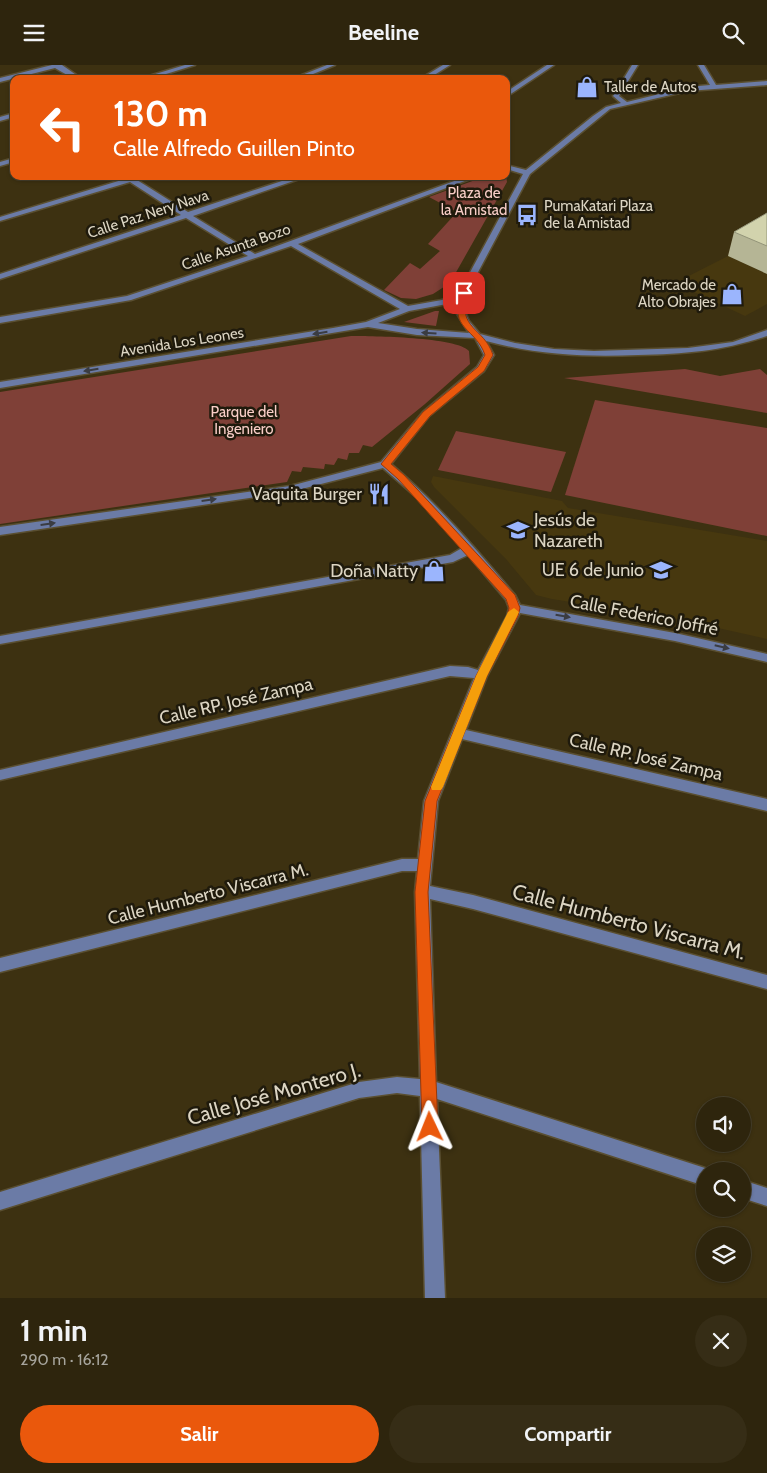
<!DOCTYPE html>
<html lang="es">
<meta charset="utf-8">
<style>
body{margin:0;font-family:Cabin,sans-serif;background:#362d16;color:#f1f3f6;height:100vh;display:flex;flex-direction:column;font-size:19px;white-space:nowrap}
*{box-sizing:border-box;margin:0}
p{font-size:16px;color:#a7a59d}
.icon{flex:none;width:28px;height:28px;fill:none;stroke:currentColor;stroke-width:2;stroke-linecap:round;stroke-linejoin:round}
.map{position:relative;height:1233px;overflow:hidden}
.side{display:flex;flex-direction:column;background:#2e250d;flex:1}
.side>*{flex:none}
.top-card{position:absolute;left:10px;top:10px;width:500px;height:105px;border-radius:10px;box-shadow:0 1px 4px #0004,0 0 0 1px #49422e;background:#ea580c;color:#fff;overflow:hidden}
.tools{position:absolute;left:696px;top:1032px;display:grid;gap:10px}
.tools a{display:grid;place-items:center;width:55px;height:55px;border-radius:50%;background:#2e250d;box-shadow:0 1px 4px #0004,0 0 0 1px #49422e;font-size:25px}
.pin{position:absolute;display:grid;place-items:center;width:42px;height:42px;color:#fff;margin:-21px;border-radius:10px;box-shadow:0 2px 8px #0006}
.me{position:absolute;width:55px;margin:-28px;rotate:358deg;stroke-linejoin:round;filter:drop-shadow(0 0 4px #0008)}
.turn{display:flex;align-items:center;gap:18px;height:105px;padding:0 20px;font-size:22px}
.turn .icon{width:65px;height:65px;stroke-width:2.5}
.turn b{display:block;font-size:35px;line-height:42px}
.round{display:grid;place-items:center;flex:none;width:52px;height:52px;border-radius:26px;background:#362d16}
.overview{display:flex;align-items:center;justify-content:space-between;height:85px;padding:0 20px}
h1{font-size:30px;font-weight:700;line-height:38px}
.button{display:flex;gap:10px;margin-top:auto;padding:10px 20px}
.button a{flex:1;height:58px;border-radius:30px;background:#ea580c;color:#fff;font-size:20px;font-weight:700;line-height:58px;text-align:center}
.button a+a{background:#362d16;color:#f1f3f6}
header{display:flex;justify-content:space-between;align-items:center;height:65px;padding:0 20px;background:#2e250d;font-size:22px;font-weight:700}
.map>svg:first-child{display:block}
.built{fill:#47380f}
.green{fill:#7f4037}
.lines{fill:none;stroke-linecap:round;stroke-linejoin:round}
.minor-casing{stroke:#5a4f31;stroke-width:3}
.minor{fill:#6b7ba6;fill-rule:evenodd}
.wall{fill:#b5b595}
.building{fill:#d2d3ad;stroke:#939479}
.oneway{fill:#3a3c42}
.route{fill:#ea580c;stroke:#983908}
.slow{fill:#f59e0b}
.labels{text-anchor:middle;stroke-width:5;stroke-linejoin:round;paint-order:stroke}
.far-poi-label{font-size:15px;fill:#dcd5c3;stroke:#1f1a0c;text-anchor:start}
.far-park-label{font-size:15px;fill:#f9cec7;stroke:#1f1a0c}
.far-street-label{font-size:15px;fill:#dcd5c3;stroke:#1f1a0c}
.poi-label{font-size:18px;fill:#dcd5c3;stroke:#1f1a0c;text-anchor:end}
.street-label{font-size:18px;fill:#dcd5c3;stroke:#1f1a0c}
.near-street-label{font-size:21px;fill:#dcd5c3;stroke:#1f1a0c}
</style>
<header><svg class="icon" aria-label="menu" viewBox="0 0 24 24"><path d="M4 6h16M4 12h16M4 18h16"/></svg>Beeline<svg class="icon" aria-label="search" viewBox="0 0 24 24"><circle cx="10" cy="10" r="6"/><path d="M15 15l6 6"/></svg></header>
<div class="map">
<svg width="767" height="1233" viewBox="0 0 767 1233">
<rect width="100%" height="100%" fill="#3d3111"/>
<g class="built">
<polygon points="728,191 767,209 767,239 745,251 675,218"/>
<polygon points="433,411 562,436 568,443 767,476 767,574 678,554 552,534 536,530 506,494 434,422 431,417"/>
</g>
<g class="green">
<polygon points="486,111 506,111 507,117 450,218 433,229 416,234 401,233 384,225 410,198 420,204 440,186 428,179 457,147 429,132"/>
<polygon points="435,246 439,246 436,261 404,257"/>
<path d="M351,271C372,271 457,272 469,286L470,299L425,339L372,382L363,380L359,388H349L347,395L338,393L334,400L325,399L324,404L303,402L301,407L292,406L287,417L0,459V327Z"/>
<polygon points="685,304 720,311 760,304 767,310 767,348 564,313"/>
<polygon points="595,335 767,363 767,471 565,430"/>
<polygon points="456,366 566,387 551,427 438,405"/>
</g>
<g class="lines">
<g class="minor-casing">
<g id="minor">
<polygon points="52,0 62,0 82,14 74,14 55,3 0,17 0,13"/>
<polygon points="185,0 195,0 150,14 139,14"/>
<polygon points="327,0 335,0 301,14 292,14"/>
<polygon points="443,0 450,0 428,14 420,14"/>
<polygon points="547,0 554,0 506,32 506,27"/>
<path d="M632,0H638L619,31L627,37L688,22L710,20L698,0H704L716,20L767,16V20L688,26L610,44L530,109L467,228L466,249L469,256L480,269L515,278L554,284L594,286L688,283L733,277L767,265V271C722,286 685,289 638,290C585,292 538,290 486,276L494,290L484,306L429,351L391,399C437,438 476,484 515,530L520,540L675,568L767,589V597L675,576L520,548L487,611L466,665L767,734V746L462,674L438,736L430,821L473,830L767,910V924L473,844L430,834L436,1017L705,1103L711,1106H705V1121L437,1034L445,1233H425L420,1031L397,1028L359,1033L0,1145V1127L359,1017L397,1012L420,1014L415,827L417,806H402L0,907V893L402,794H418L424,736L474,613L450,611L0,715V705L450,601L468,602L478,605L507,551L509,543L506,535L468,490L453,497L0,579V571L450,490L462,483L415,431L383,403L290,427L0,470V462L290,421L381,397L423,347L477,302L484,290L475,273L417,270L368,262L0,323V317L333,263L366,257L400,244L291,181L131,235L0,258V252L127,231L248,191L186,153L0,214V209L181,150L130,117L0,156V152L125,114L122,111L137,112V115L188,147L297,111H308L193,151L255,189L468,111H478L298,179L408,241L442,235L460,226L523,109L506,104V100L526,105L593,51L606,42L621,38L613,31ZM458,234L457,249L469,268L417,264L378,258L409,246L447,239Z"/>
<polygon points="14,48 14,52 0,56 0,52"/>
<polygon points="14,93 14,97 0,101 0,97"/>
<polygon points="742,1115 767,1123 767,1141 742,1133"/>
</g>
</g>
<use href="#minor" class="minor"/>
</g>
<polygon class="wall" points="767,148 767,209 728,191 734,167"/>
<polygon class="building" points="767,148 767,181 734,167"/>
<defs><path id="oneway-solid" d="M-6-.8H1V-3.2L6.5 0L1 3.2V.8H-6Z" transform="scale(1.25)"/></defs>
<g class="oneway">
<use href="#oneway-solid" transform="translate(320 268) rotate(171)"/>
<use href="#oneway-solid" transform="translate(429 268) rotate(-176)"/>
<use href="#oneway-solid" transform="translate(91 305) rotate(171)"/>
<use href="#oneway-solid" transform="translate(209 435) rotate(-8)"/>
<use href="#oneway-solid" transform="translate(48 459) rotate(-8)"/>
<use href="#oneway-solid" transform="translate(563 551) rotate(10)"/>
<use href="#oneway-solid" transform="translate(722 582) rotate(13)"/>
</g>
<path class="route" d="M464,226L467,228C457,265 484,262 493,290L484,306L430,351L391,399L404,410L515,530L520,543L518,551L487,611L437,736L428,827L438,1062L436,1067L430,1069L424,1067L422,1062L415,827L425,736L476,611L507,551L509,543L506,534L398,414L381,399L423,347L478,302L485,290C476,263 449,265 460,228Z"/>
<polygon class="slow" points="514,543 519,547 487,611 443,722 441,725 432,725 431,722 476,611 508,547"/>
<defs>
<g id="shop-bare" transform="scale(1.725)"><path d="M-5-2.5h2.3a2.7 3.5 0 0 1 5.4 0H5L5.5 6h-11ZM-1.5-2.5h3a1.5 2.3 0 0 0-3 0Z" fill="#9bb5fd" stroke="#1f1a0c" stroke-width="2.5" paint-order="stroke"/></g>
<g id="bus-bare" transform="scale(1.725)"><path d="M-5-6H5V4H4V6H2V4H-2V6H-4V4H-5ZM-3.5-4V0h7V-4ZM-3.5 1.2v1.5H-2V1.2ZM2 1.2v1.5H3.5V1.2Z" fill="#9bb5fd" stroke="#1f1a0c" stroke-width="2.5" paint-order="stroke"/></g>
<g id="restaurant-bare" transform="scale(1.725)"><path d="M-5-6h1v4h1v-4h1v4h1v-4h1v5L-1.5 .5V6h-2V.5L-5-1ZM5-6V6H3V1.5H1.5Q1.5-4 5-6Z" fill="#9bb5fd" stroke="#1f1a0c" stroke-width="2.5" paint-order="stroke"/></g>
<g id="school-bare" transform="scale(1.725)"><path d="M0-5L7-2L0 1L-7-2ZM-4 1L0 2.5L4 1V4Q0 6-4 4Z" fill="#9bb5fd" stroke="#1f1a0c" stroke-width="2.5" paint-order="stroke"/></g>
</defs>
<g fill-rule="evenodd">
<use href="#shop-bare" x="587" y="22"/>
<use href="#bus-bare" x="527" y="150"/>
<use href="#shop-bare" x="732" y="229"/>
<use href="#restaurant-bare" x="379" y="429"/>
<use href="#school-bare" x="518" y="465"/>
<use href="#school-bare" x="661" y="505"/>
<use href="#shop-bare" x="434" y="506"/>
</g>
<g class="labels">
<g class="far-poi-label">
<text x="604" y="27">Taller de Autos</text>
<text x="544" y="146">PumaKatari Plaza<tspan x="544" dy="17">de la Amistad</tspan></text>
<text x="716" y="225" text-anchor="end">Mercado de<tspan x="716" dy="17">Alto Obrajes</tspan></text>
</g>
<g class="far-park-label">
<text x="474" y="133">Plaza de<tspan x="474" dy="17">la Amistad</tspan></text>
<text x="244" y="352">Parque del<tspan x="244" dy="17">Ingeniero</tspan></text>
</g>
<g class="far-street-label">
<text transform="translate(148 149) rotate(-18)" y="5">Calle Paz Nery Nava</text>
<text transform="translate(236 182) rotate(-19)" y="5">Calle Asunta Bozo</text>
<text transform="translate(182 277) rotate(-9)" y="5">Avenida Los Leones</text>
</g>
<g class="poi-label">
<text x="362" y="435">Vaquita Burger</text>
<text x="534" y="461" text-anchor="start">Jesús de<tspan x="534" dy="21">Nazareth</tspan></text>
<text x="644" y="511">UE 6 de Junio</text>
<text x="418" y="512">Doña Natty</text>
</g>
<g class="street-label">
<text transform="translate(644 550) rotate(11)" y="6">Calle Federico Joffré</text>
<text transform="translate(236 636) rotate(-13)" y="6">Calle RP. José Zampa</text>
<text transform="translate(646 692) rotate(13)" y="6">Calle RP. José Zampa</text>
<text transform="translate(208 829) rotate(-14)" y="6">Calle Humberto Viscarra M.</text>
</g>
<g class="near-street-label">
<text transform="translate(629 857) rotate(15)" y="7">Calle Humberto Viscarra M.</text>
<text transform="translate(274 1029) rotate(-16)" y="7">Calle José Montero J.</text>
</g>
</g>
</svg>
<div class="tools">
<a><svg class="icon" aria-label="sound" viewBox="0 0 24 24"><path d="M4 9h4l5-4v14l-5-4H4zM17 9q2 3 0 6"/></svg></a>
<a><svg class="icon" aria-label="search" viewBox="0 0 24 24"><circle cx="10" cy="10" r="6"/><path d="M15 15l6 6"/></svg></a>
<a><svg class="icon" aria-label="layers" viewBox="0 0 24 24"><path d="M12 4l9 5-9 5-9-5zM3 14l9 5 9-5"/></svg></a>
</div>
<div class="pin" style="left:464px;top:228px;background:#d93025"><svg class="icon" aria-label="arrive" viewBox="0 0 24 24"><path d="M6 21V4h12l-3 4 3 4H6"/></svg></div>
<svg class="me" style="left:430px;top:1062px" viewBox="-20 -20 40 40"><path d="M0-17L14 15 0 8-14 15z" fill="#ea580c" stroke="#fff" stroke-width="4"/></svg>
<div class="top-card">
<div class="turn"><svg class="icon" aria-label="left" viewBox="0 0 24 24"><path d="M17 20v-9H6M10 6l-5 5 5 5"/></svg><div><b>130 m</b>Calle Alfredo Guillen Pinto</div></div>
</div>
</div>
<section class="side">
<div class="overview"><div><h1>1 min</h1><p>290 m · 16:12</p></div><a class="round"><svg class="icon" aria-label="close" viewBox="0 0 24 24"><path d="M6 6l12 12M18 6L6 18"/></svg></a></div>
<div class="button"><a>Salir</a><a>Compartir</a></div>
</section>
